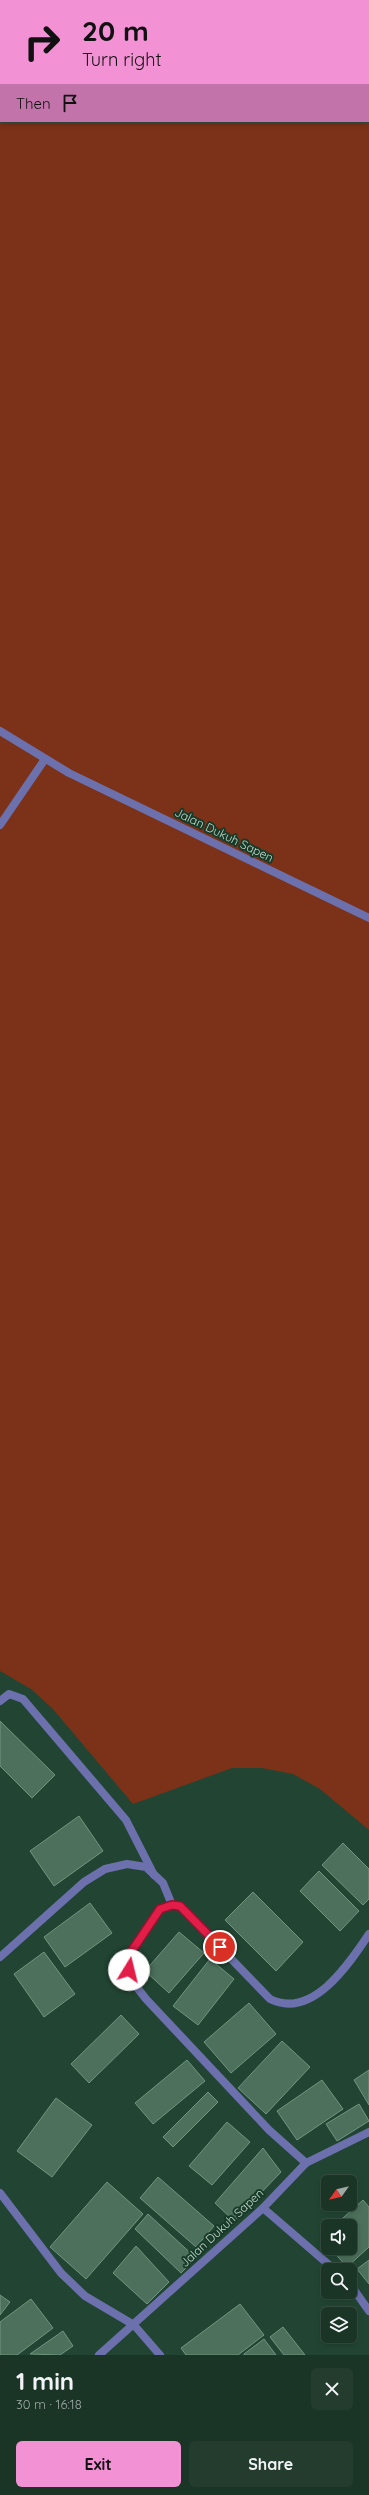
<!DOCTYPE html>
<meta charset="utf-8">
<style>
body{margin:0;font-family:Quicksand,sans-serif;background:#233c2e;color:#f1f3f6;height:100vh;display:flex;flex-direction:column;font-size:15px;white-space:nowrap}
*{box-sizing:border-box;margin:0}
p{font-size:13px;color:#9faaa7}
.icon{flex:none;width:22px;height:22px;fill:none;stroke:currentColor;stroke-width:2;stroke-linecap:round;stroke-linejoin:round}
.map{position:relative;height:2355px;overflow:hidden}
.details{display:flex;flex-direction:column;background:#1a3426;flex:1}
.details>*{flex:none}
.banner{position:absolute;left:0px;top:0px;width:369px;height:122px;box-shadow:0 2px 6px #0003,0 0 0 1px #384f43;background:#f391d5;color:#111;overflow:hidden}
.needle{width:26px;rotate:236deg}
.controls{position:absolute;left:321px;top:2175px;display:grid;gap:8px}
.controls a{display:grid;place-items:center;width:36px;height:36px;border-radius:6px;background:#1a3426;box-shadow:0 2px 6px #0003,0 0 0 1px #384f43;font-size:20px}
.pin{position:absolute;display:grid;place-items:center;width:34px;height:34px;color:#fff;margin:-17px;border:2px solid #fff;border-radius:50%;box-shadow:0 1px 4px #0007}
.me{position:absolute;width:44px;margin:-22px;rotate:9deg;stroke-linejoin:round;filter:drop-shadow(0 0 3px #0008)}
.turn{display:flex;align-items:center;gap:14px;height:84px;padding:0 16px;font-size:18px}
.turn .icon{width:52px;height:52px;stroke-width:2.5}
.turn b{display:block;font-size:28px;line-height:34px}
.then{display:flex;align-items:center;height:38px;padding:0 16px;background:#0003;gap:8px;font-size:15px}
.round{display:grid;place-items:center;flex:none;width:42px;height:42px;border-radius:6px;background:#233c2e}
.overview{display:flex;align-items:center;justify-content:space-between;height:68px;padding:0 16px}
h1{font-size:24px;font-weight:700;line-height:30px}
.action{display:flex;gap:8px;margin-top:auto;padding:8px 16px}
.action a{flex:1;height:46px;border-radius:6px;background:#f391d5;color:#111;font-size:16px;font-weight:700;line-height:46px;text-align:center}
.action a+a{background:#233c2e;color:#f1f3f6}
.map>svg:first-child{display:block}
.green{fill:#7b3218;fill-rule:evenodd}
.building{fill:#4c705c;stroke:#709580}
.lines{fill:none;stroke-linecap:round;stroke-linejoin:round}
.street{stroke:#6c71ad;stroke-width:8}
.route-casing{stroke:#92132f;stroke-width:10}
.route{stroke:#e11d48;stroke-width:7}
.labels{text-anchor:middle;stroke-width:4;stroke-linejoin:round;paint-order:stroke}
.street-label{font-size:12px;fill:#c4d7cb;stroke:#183b29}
</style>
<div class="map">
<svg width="369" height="2355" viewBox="0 0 369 2355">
<rect width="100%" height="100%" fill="#224533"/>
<path class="green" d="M0,0H369V1830L320,1789L293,1774L262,1768H232L133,1804L53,1709L31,1689L0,1671ZM1,1H368V121H1Z"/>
<g class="building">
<polygon points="0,1721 55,1775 32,1798 0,1766"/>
<polygon points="79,1816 103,1851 54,1886 30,1851"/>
<polygon points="343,1843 369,1869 369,1899 363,1905 322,1865"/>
<polygon points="319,1871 359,1911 340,1931 300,1891"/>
<polygon points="253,1892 303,1942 276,1971 225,1920"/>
<polygon points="90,1903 112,1933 65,1967 44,1937"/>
<polygon points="179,1932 204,1953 169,1993 145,1971"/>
<polygon points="44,1952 75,1994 44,2017 14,1974"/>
<polygon points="210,1959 234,1979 198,2025 173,2006"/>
<polygon points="249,2003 276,2034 231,2073 204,2042"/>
<polygon points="121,2015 139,2034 89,2083 71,2064"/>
<polygon points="282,2041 310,2067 266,2114 238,2088"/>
<polygon points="187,2060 205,2081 153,2124 135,2103"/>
<polygon points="369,2070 369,2105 354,2080"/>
<polygon points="322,2080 343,2109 297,2140 277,2111"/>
<polygon points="208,2092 218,2102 173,2147 163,2137"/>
<polygon points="56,2098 92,2125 52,2177 17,2151"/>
<polygon points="359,2104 369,2121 337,2141 326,2124"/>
<polygon points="227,2122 250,2142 212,2185 189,2166"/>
<polygon points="263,2148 281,2172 234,2221 215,2203"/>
<polygon points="158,2177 214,2226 196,2247 140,2198"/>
<polygon points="107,2182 143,2214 86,2279 50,2247"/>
<polygon points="363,2200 369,2207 369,2247 347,2267 330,2248 350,2248 350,2226 334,2226"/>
<polygon points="148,2214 196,2258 181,2273 135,2229"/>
<polygon points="328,2231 328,2245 321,2238"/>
<polygon points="136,2246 169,2282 147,2304 113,2273"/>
<polygon points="369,2260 369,2284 357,2269"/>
<polygon points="0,2295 10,2302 0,2315"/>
<polygon points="31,2299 53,2328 17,2355 0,2355 0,2322"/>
<polygon points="240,2304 264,2335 238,2355 186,2355 181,2348"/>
<polygon points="283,2327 305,2355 284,2355 270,2337"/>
<polygon points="63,2331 73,2346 60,2355 30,2354"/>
<polygon points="264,2339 276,2355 244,2355 244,2354"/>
</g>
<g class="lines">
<g class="street">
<polyline points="0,731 69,773 369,918"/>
<polyline points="0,825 45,759"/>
<polyline points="0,1701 9,1694 23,1699 126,1820 154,1875"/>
<polyline points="0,1957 84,1882 105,1869 127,1864 146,1867 163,1883 172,1905"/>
<path d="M306,2163L269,2130L146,1999L135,1985L129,1970V1955L160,1909L172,1905L180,1906L270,1999C312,2020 349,1964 369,1934"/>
<polyline points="0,2193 61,2273 85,2296 134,2325 160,2355"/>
<polyline points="263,2208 335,2270"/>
<polyline points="350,2284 369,2311"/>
<polyline points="99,2355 263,2208 306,2163 369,2132"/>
</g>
</g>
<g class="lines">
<g class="route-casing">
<polyline id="route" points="129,1970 129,1955 160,1909 172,1905 180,1906 220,1947"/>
</g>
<use href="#route" class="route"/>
</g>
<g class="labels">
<g class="street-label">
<text transform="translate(224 835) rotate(26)" y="4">Jalan Dukuh Sapen</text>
<text transform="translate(222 2228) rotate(-43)" y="4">Jalan Dukuh Sapen</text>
</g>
</g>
</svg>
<div class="controls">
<a><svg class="needle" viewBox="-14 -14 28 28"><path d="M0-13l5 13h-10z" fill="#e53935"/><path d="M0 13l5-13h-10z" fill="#9faaa7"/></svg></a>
<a><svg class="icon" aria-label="sound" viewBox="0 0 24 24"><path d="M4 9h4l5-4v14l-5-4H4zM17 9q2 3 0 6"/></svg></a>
<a><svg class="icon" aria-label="search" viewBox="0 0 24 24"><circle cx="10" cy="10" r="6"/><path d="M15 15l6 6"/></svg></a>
<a><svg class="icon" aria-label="layers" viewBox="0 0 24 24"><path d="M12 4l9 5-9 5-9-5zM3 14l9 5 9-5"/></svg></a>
</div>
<div class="pin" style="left:220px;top:1947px;background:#d93025"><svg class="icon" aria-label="arrive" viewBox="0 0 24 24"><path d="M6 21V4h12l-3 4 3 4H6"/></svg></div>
<svg class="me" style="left:129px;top:1970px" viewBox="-20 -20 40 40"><circle r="19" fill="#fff"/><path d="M0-13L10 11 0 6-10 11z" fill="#e11d48"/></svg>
<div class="banner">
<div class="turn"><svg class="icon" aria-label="right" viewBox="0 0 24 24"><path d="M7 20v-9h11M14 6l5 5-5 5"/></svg><div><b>20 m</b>Turn right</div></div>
<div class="then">Then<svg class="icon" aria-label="arrive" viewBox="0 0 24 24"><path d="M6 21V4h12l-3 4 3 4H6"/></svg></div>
</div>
</div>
<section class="details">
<div class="overview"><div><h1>1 min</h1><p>30 m · 16:18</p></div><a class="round"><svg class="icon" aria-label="close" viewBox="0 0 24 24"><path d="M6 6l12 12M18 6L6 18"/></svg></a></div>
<div class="action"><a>Exit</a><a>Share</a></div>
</section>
